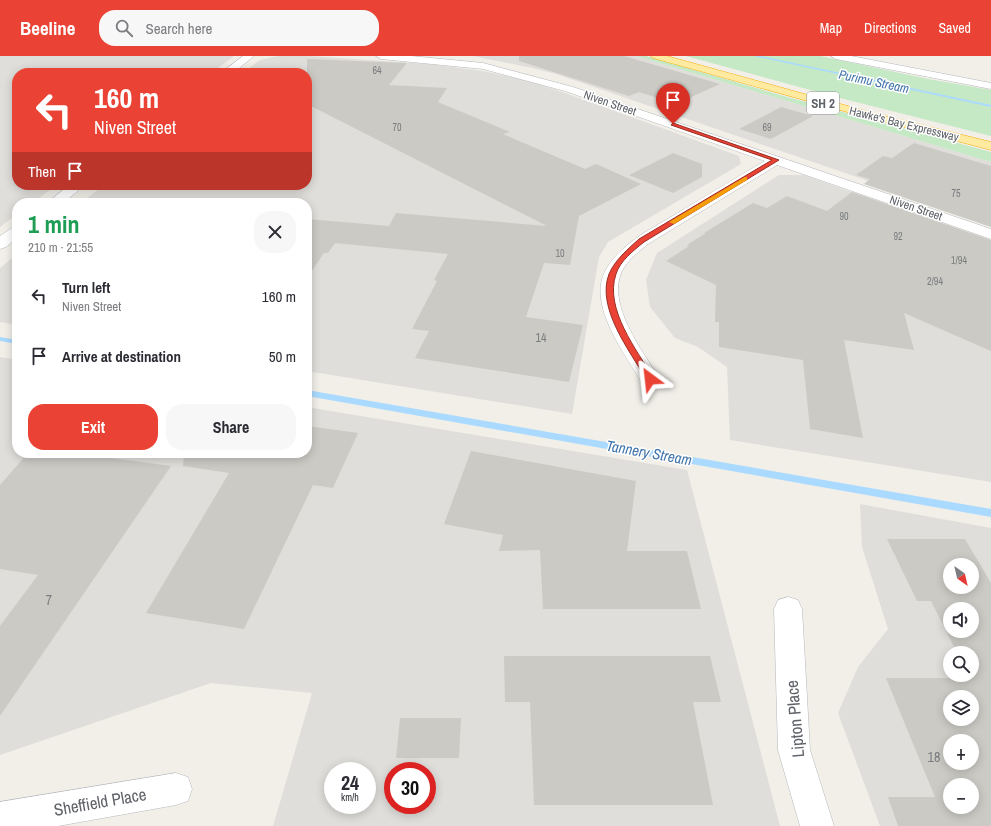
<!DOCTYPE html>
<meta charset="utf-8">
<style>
body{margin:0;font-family:"Archivo Narrow",sans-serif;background:#f7f7f7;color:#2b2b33;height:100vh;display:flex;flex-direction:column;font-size:15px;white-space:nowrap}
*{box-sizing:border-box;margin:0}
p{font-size:13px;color:#7c7c81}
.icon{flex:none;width:22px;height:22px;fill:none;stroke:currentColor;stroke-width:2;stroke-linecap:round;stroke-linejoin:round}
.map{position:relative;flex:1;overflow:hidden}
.panel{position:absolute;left:12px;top:142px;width:300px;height:260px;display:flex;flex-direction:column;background:#fff;border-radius:16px;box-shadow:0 2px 10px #0003}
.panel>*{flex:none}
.banner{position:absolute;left:12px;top:12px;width:300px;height:122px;border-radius:16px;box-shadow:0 2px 10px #0003;background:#ea4335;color:#fff;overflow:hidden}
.needle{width:26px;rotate:146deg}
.fabs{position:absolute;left:943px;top:502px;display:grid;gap:8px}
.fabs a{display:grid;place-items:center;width:36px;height:36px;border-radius:50%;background:#fff;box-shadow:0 2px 10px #0003;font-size:20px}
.speed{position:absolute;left:324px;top:706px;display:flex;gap:8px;font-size:20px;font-weight:700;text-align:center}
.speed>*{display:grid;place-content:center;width:52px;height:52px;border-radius:50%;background:#fff;box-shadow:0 2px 10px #0003;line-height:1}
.speed small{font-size:10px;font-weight:400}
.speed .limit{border:6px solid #d22;background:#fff;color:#111}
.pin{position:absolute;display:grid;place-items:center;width:34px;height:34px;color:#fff;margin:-41px -17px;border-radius:50% 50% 50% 0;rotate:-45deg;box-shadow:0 0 4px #0007}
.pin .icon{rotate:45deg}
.me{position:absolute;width:44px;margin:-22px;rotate:330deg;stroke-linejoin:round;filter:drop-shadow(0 0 3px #0008)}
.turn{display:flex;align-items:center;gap:14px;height:84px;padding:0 16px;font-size:18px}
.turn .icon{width:52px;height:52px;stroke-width:2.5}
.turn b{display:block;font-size:28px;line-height:34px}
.then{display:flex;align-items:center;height:38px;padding:0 16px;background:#0003;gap:8px;font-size:15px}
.round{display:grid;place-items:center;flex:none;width:42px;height:42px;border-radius:16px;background:#f7f7f7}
.summary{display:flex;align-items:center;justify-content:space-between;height:68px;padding:0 16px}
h1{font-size:24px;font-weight:700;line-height:30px;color:#1e9e55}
.cta{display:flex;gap:8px;margin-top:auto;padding:8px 16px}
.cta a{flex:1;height:46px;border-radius:16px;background:#ea4335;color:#fff;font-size:16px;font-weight:700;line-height:46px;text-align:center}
.cta a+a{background:#f7f7f7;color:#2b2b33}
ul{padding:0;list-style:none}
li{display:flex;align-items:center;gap:12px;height:60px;padding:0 16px}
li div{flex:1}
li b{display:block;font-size:15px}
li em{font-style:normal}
header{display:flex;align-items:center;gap:24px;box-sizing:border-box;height:56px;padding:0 20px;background:#ea4335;color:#fff}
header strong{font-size:19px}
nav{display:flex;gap:22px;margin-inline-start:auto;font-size:14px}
.search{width:280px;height:36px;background:#f7f7f7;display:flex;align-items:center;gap:10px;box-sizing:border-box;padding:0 14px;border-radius:16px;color:#7c7c81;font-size:15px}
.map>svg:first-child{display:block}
.industrial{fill:#e0deda;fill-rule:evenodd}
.green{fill:#c5e8c5}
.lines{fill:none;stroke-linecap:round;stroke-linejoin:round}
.stream{fill:#aadaff;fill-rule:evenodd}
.building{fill:#cccac5;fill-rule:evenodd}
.minor-casing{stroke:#b5b8bc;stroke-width:1}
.tertiary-casing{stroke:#b5b8bc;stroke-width:1}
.trunk-casing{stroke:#f9ab00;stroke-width:1}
.minor{fill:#fff;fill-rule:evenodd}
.tertiary{fill:#fff;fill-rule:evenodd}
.trunk{fill:#feeaa1;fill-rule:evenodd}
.route{fill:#ea4335;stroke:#982c22}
.slow{fill:#f59e0b}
.labels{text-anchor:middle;stroke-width:3;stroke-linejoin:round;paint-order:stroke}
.far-number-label{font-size:10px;fill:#7a7d7f}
.far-street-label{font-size:12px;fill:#5f6368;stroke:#fff}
.number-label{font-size:12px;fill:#7a7d7f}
.far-water-label{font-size:13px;font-style:italic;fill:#4174aa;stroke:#fff}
.shield{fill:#fff;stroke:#8f9295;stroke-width:1}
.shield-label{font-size:13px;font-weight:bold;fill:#5f6368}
.near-number-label{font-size:14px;fill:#7a7d7f}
.water-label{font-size:15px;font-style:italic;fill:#4174aa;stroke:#fff}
.near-street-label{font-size:17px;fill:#5f6368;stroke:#fff}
</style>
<header>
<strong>Beeline</strong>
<div class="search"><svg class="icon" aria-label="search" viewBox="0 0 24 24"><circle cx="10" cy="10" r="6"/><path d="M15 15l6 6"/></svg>Search here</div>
<nav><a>Map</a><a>Directions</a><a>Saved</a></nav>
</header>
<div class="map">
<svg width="991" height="770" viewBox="0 0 991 770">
<rect width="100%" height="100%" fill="#f1efe8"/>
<g class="industrial">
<polygon points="0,0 233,0 233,1 211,17 17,17 17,129 57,129 32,147 17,147 17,158 0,171"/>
<polygon points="278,0 309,0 428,8 483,15 526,24 565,37 739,100 741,108 608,186 599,201 572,358 307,315 307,147 81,147 104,129 307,129 307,17 243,17 260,4"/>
<polygon points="473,0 636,0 991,106 991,167 556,18 532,12"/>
<polygon points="779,119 804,119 991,186 991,426 730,384 727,311 698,291 675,282 650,251 646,224 657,197"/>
<polygon points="17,198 17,269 0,266 0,212"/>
<path d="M0,301L17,304V397H307V351L687,414L780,770H273L312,637L211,627L0,699ZM333,715H367V749H333ZM393,715H427V749H393Z"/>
<path d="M860,448L991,472V770H880L838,657L858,611L888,573L862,491ZM950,509H972V531H950ZM950,553H972V575H950ZM950,597H972V619H950ZM950,641H972V663H950ZM950,685H972V707H950ZM950,729H972V751H950Z"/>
</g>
<g class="green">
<polygon points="636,0 646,0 780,39 991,96 991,106"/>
<polygon points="686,0 820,0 928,23 991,34 991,80 836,41"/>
</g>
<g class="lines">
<g class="stream">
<polygon points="754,0 761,0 991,49 991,51"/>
<polygon points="0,281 17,284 17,288 0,285"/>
<polygon points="307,334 991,453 991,461 307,340"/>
</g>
</g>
<g class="building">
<polygon points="519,0 624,0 720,28 676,48 639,36 629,40 519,5"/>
<polygon points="307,3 407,7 389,29 447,32 438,46 510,76 503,78 585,113 596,108 641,128 579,160 570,209 544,207 526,261 583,269 569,326 415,302 429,275 412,273 437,225 434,224 448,198 335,187 328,197 324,197 307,222 307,163 389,170 396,157 547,170 307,48"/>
<polygon points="781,51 813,60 771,83 739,73"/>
<polygon points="914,87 991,110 991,171 864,128 870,123 856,119 883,100 892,102"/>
<polygon points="673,97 702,108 702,121 673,137 629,119"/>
<polygon points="852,136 991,184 991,295 904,257 914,294 844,284 863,382 810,373 803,304 719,291 719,266 715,266 716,229 666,205 689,190 687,189 706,177 704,177 753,147 767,152 787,140 827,155"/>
<polygon points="307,370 358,377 333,432 313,429 244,573 146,557 229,417 183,410 184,397 307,397"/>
<polygon points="471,395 636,425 627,495 687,495 701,553 543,553 540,494 499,495 503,479 444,468"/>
<polygon points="28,397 74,397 171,410 0,660 0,570 38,519 0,513 0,429"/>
<path d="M887,483H965L991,527V770H898L888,741H935L886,622H969L968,619H972V597H957L931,545H917ZM950,509H972V531H950ZM950,553H972V575H950ZM950,641H972V663H950ZM950,685H972V707H950ZM950,729H972V751H950Z"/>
<polygon points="504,600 710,600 721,646 693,646 713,749 534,749 530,646 505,646"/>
<polygon points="400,662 461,662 459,702 396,702"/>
</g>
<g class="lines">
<g class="minor-casing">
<g id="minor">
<path d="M376,0H411L483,7L573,31L991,173V183L777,109L648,188C638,196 628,204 622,215C606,248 643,296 660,323L657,328L650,330L643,328C627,302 596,260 601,228C603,214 613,202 623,193C639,178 658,169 676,158C706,140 736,122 765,105L565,35L483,13L381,3Z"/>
<polygon points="831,0 851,0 991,27 991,33 836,3"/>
<polygon points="788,541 798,544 802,553 810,694 834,770 800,770 778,694 774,553 778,544"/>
<polygon points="176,717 188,721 192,733 188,745 176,749 58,770 0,770 0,746"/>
</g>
</g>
<g class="tertiary-casing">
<g id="tertiary">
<polygon points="243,0 254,0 233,17 221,17"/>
<polygon points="69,129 85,129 63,147 47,147"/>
<polygon points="17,170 17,182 6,191 0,193 0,180 12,172"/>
</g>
</g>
<g class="trunk-casing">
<polygon id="trunk" points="651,0 667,0 873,57 991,86 991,94 865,61 653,2"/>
</g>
<use href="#minor" class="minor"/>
<use href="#tertiary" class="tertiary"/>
<use href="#trunk" class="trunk"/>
</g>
<path class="route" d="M673,67L779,104L644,186C633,195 620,205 616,218C604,253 637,294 654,323L650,326L646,323C630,295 596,252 609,218C615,204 628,193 639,183L772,104L671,69Z"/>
<polygon class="slow" points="745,121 747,121 747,124 674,168 669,166"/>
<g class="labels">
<g class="far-number-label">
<text x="377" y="18">64</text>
<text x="397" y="75">70</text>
<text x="767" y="75">69</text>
<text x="956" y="141">75</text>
<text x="844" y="164">90</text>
<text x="898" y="184">92</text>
<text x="560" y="201">10</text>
<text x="959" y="208">1/94</text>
<text x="935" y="229">2/94</text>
</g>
<g class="far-street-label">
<text transform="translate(610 47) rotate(19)" y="4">Niven Street</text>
<text transform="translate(904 68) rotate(14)" y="4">Hawke's Bay Expressway</text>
<text transform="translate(916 152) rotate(19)" y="4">Niven Street</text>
</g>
<g class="number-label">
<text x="541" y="286">14</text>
</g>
<g class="far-water-label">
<text transform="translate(874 25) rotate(12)" y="5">Purimu Stream</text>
</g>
<rect class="shield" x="807" y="36" width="32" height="22" rx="3"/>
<g class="shield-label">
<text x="823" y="52">SH 2</text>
</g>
<g class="near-number-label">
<text x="49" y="549">7</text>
<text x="934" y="706">18</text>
</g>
<g class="water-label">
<text transform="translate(649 397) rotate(10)" y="5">Tannery Stream</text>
</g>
<g class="near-street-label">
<text transform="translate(795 663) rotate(-95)" y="6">Lipton Place</text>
<text transform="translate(100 746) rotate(-10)" y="6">Sheffield Place</text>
</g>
</g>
</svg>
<div class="fabs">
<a><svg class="needle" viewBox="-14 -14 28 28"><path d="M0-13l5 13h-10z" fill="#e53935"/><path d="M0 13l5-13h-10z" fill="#7c7c81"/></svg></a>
<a><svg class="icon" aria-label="sound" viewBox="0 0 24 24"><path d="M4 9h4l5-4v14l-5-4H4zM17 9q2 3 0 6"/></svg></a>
<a><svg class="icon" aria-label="search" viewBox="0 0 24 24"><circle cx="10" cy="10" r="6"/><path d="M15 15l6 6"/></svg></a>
<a><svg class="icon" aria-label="layers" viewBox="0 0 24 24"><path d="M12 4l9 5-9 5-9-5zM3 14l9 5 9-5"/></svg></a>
<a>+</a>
<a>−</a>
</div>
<div class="speed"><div>24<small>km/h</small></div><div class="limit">30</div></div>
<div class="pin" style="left:673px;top:68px;background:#d93025"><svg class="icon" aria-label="arrive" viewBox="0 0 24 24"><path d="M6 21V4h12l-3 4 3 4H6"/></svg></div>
<svg class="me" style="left:650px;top:323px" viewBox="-20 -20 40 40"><path d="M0-17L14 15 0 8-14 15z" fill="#ea4335" stroke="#fff" stroke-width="4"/></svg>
<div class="banner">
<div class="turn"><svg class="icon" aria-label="left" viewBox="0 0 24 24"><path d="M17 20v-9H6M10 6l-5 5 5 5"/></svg><div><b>160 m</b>Niven Street</div></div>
<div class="then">Then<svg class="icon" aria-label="arrive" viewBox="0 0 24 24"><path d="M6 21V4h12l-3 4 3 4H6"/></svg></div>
</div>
<section class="panel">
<div class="summary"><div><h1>1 min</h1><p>210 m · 21:55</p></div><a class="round"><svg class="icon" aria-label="close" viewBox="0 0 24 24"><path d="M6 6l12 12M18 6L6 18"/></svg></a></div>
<ul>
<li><svg class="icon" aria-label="left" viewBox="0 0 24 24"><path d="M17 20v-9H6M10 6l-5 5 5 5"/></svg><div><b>Turn left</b><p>Niven Street</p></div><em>160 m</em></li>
<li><svg class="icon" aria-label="arrive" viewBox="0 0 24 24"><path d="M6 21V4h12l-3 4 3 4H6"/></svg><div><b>Arrive at destination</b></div><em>50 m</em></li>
</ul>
<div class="cta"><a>Exit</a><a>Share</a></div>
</section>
</div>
